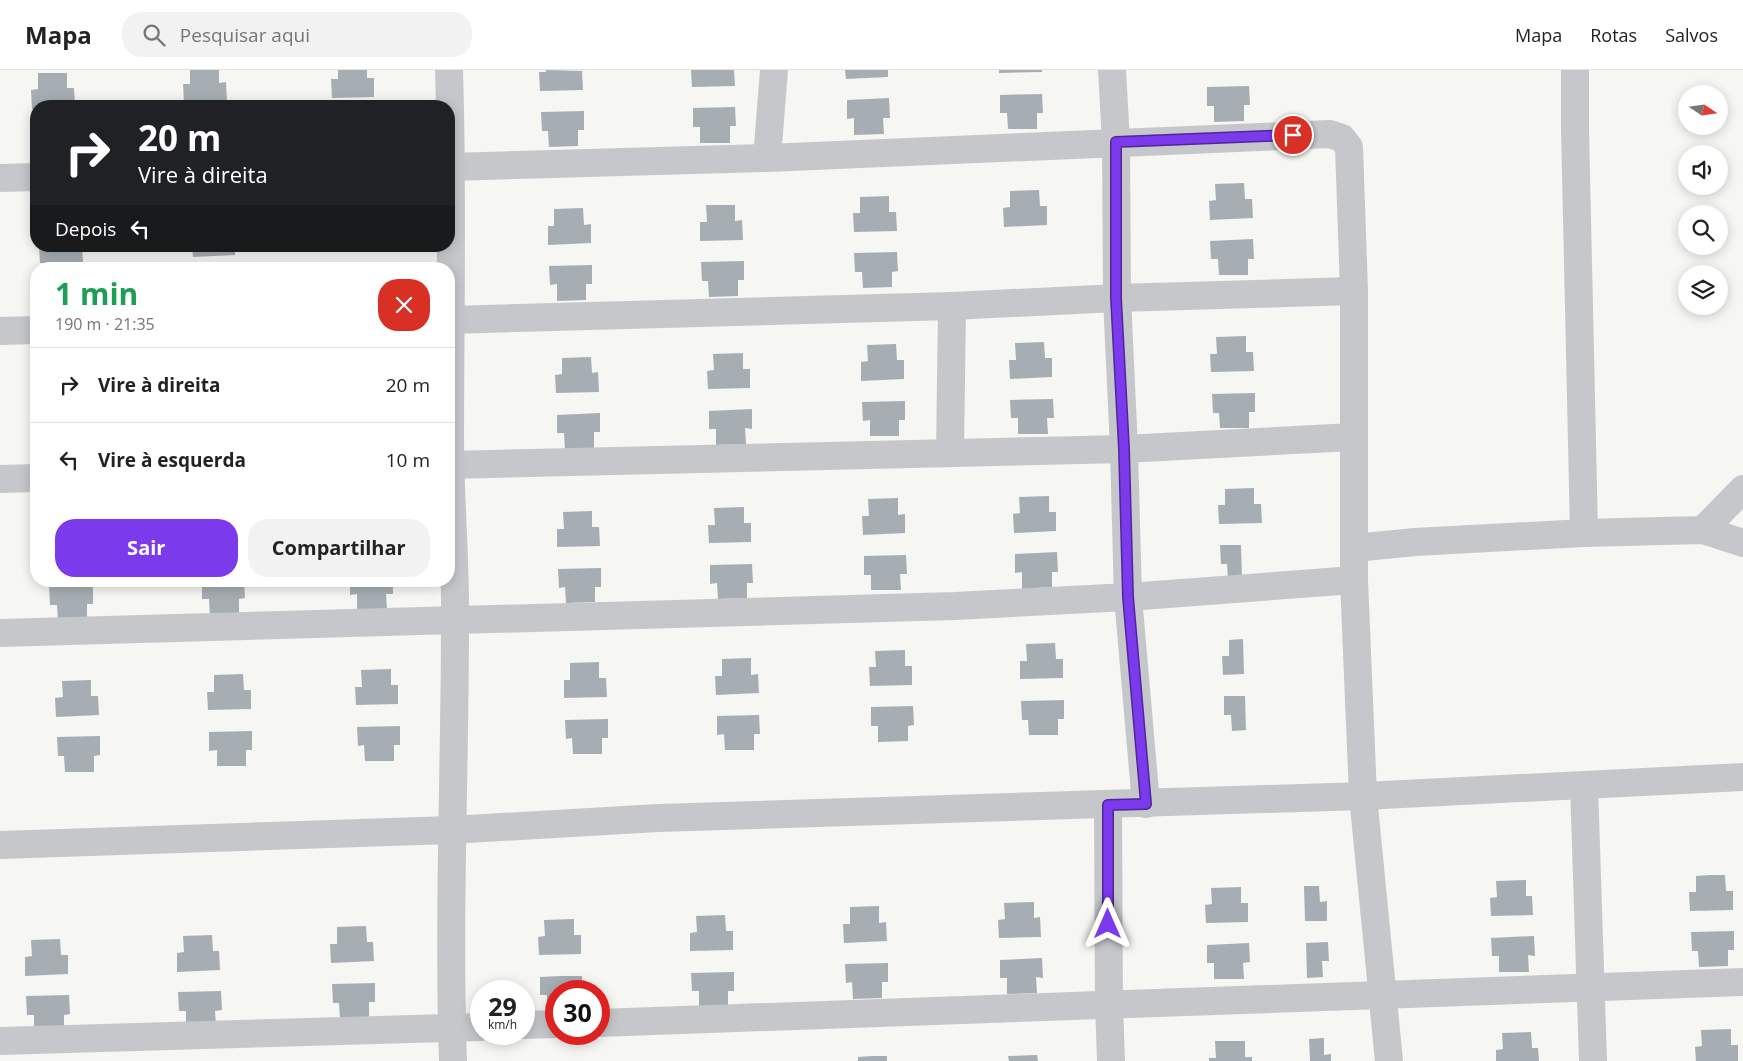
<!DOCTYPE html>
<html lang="pt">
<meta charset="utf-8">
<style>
body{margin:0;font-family:"Open Sans",sans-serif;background:#f2f2f2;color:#222;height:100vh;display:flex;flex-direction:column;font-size:19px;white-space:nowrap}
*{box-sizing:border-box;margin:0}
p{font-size:16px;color:#767676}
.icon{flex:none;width:28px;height:28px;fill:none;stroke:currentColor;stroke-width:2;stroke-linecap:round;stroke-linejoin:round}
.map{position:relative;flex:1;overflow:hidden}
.sheet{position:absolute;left:30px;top:192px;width:425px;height:325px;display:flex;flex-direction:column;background:#fff;border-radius:20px;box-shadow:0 2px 12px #0003}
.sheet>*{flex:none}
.banner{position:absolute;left:30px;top:30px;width:425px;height:152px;border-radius:20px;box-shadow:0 2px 12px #0003;background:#202124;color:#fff;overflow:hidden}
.needle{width:32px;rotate:103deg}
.tools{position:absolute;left:1678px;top:15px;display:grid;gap:10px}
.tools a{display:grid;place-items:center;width:50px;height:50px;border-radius:50%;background:#fff;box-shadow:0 2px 12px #0003;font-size:25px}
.speed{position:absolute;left:470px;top:910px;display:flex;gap:10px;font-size:25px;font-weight:700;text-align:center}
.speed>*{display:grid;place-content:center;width:65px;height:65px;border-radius:50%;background:#fff;box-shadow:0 2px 12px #0003;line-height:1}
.speed small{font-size:12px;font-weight:400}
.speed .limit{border:8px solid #d22;background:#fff;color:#111}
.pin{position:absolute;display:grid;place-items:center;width:42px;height:42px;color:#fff;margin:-21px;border:2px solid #fff;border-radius:50%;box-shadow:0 1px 5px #0007}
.me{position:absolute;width:55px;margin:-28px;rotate:0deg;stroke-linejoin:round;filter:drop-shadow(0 0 4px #0008)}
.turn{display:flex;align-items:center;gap:18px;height:105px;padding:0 25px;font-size:22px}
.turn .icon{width:65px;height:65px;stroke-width:2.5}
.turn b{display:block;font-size:35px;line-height:42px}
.then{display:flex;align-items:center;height:48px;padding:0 25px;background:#0003;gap:10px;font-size:19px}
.round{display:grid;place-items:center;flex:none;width:52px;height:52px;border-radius:20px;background:#f2f2f2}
.summary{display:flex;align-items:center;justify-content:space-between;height:85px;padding:0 25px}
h1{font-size:30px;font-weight:700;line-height:38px;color:#1e9e55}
.button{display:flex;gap:10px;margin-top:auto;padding:10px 25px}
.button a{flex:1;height:58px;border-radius:20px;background:#7c3aed;color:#fff;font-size:20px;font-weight:700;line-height:58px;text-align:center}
.button a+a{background:#f2f2f2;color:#222}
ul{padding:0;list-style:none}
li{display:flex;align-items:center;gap:15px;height:75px;padding:0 25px;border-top:1px solid #e0e0e0}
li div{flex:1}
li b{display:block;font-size:19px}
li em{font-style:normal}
header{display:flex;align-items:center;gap:30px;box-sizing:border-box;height:70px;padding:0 25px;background:#fff;border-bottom:1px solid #e0e0e0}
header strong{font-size:24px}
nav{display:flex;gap:28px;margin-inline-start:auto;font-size:18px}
.search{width:350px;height:45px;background:#f2f2f2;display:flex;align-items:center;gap:12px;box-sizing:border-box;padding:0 18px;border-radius:20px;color:#767676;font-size:19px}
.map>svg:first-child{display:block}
.building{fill:#a7aeb3}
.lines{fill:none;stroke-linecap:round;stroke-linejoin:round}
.minor{stroke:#c5c7cb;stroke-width:28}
.route-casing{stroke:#51269a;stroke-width:12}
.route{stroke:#7c3aed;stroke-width:9}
</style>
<header>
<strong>Mapa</strong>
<div class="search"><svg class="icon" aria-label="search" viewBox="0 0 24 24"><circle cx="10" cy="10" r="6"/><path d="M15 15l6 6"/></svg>Pesquisar aqui</div>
<nav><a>Mapa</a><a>Rotas</a><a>Salvos</a></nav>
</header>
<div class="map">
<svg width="1743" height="991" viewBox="0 0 1743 991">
<rect width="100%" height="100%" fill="#f6f6f3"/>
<g class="building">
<polygon points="190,0 219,0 219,13 226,12 227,31 184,33 183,14 190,14"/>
<polygon points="338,0 367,0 367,8 374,8 374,27 332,28 331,9 338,9"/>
<polygon points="546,0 582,1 583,20 540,21 539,2 546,2"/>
<polygon points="691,0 734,0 735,16 692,17"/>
<polygon points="845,0 888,0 888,7 846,9"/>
<polygon points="999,0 1042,0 1042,2 999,3"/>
<polygon points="38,3 67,3 67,18 74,18 75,36 36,36 36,39 32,39 31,20 38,19"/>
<polygon points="1249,16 1250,35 1244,35 1244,51 1214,52 1214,36 1207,36 1207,17"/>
<polygon points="1042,24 1043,43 1037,43 1037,59 1008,59 1007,43 1000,43 1000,25"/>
<polygon points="889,28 890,48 883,48 884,64 854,65 854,48 847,49 847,30"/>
<polygon points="735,37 736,56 730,56 730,73 700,73 700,57 693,57 693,38"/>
<polygon points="584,41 584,60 578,60 578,76 549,77 548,61 542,61 541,42"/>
<rect x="33" y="60" width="3" height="19"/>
<polygon points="1244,113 1245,129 1252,129 1253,148 1210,150 1209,131 1216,130 1215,114"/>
<polygon points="1039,120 1040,136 1047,136 1047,155 1004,157 1003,138 1010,137 1010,121"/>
<polygon points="889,126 889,142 896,142 897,161 854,162 853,143 860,143 860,127"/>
<polygon points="706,135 735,135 735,151 742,150 743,170 700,171 700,152 707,152"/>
<polygon points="583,138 584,155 591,154 591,173 548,175 548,156 554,156 554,139"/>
<polygon points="1253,169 1254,189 1248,189 1248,205 1219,205 1218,189 1211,189 1210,171"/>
<polygon points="39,176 82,176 83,192 40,193"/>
<polygon points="192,176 235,176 235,185 193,187"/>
<polygon points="340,176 382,176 383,180 340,182"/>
<polygon points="897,182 898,201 892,202 892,217 863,218 862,202 855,202 854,183"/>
<polygon points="744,191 744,210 738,210 738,226 709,227 708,211 702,211 701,192"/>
<polygon points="592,195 592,214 586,214 586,230 557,231 557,214 550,215 549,196"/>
<polygon points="1246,266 1246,282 1253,282 1254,301 1211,302 1210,284 1217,284 1216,267"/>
<polygon points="1044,272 1045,288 1052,288 1052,307 1010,309 1009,290 1016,290 1015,273"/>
<polygon points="896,274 897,290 904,290 904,309 861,311 861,292 868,291 867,275"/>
<polygon points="743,283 743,299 750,299 750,318 708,319 707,301 714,300 713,284"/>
<polygon points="591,287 592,303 598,302 599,322 556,323 555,305 562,304 562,288"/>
<polygon points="1255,323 1255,342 1249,342 1249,358 1220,358 1219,343 1213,343 1212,324"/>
<polygon points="1053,329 1054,348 1047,348 1048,364 1018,364 1018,348 1011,348 1010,330"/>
<polygon points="905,331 905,350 899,350 899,366 870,366 870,350 863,351 862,332"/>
<polygon points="752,339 752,359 745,358 746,374 716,375 716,359 709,359 709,341"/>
<polygon points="600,343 600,362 594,362 594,378 565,379 564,363 557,363 557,345"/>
<polygon points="1254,418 1254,434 1261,434 1262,453 1219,454 1218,435 1225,435 1225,419"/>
<polygon points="1049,426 1049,442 1056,442 1056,461 1014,463 1013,444 1020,443 1019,427"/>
<polygon points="898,428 898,445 905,444 905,463 863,465 862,446 869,446 868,429"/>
<polygon points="744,437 744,453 751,453 751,472 709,473 708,455 715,455 714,438"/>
<polygon points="592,441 592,457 599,457 600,476 557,477 557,459 564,459 563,442"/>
<polygon points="1220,475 1241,475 1242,510 1228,510 1227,494 1221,494"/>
<polygon points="1057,482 1058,502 1052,502 1052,517 1022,519 1022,502 1015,503 1015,484"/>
<polygon points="906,485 907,504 900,504 901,520 871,520 871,505 864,505 864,486"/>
<polygon points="752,494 753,513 747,513 747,528 718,529 717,513 710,514 710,495"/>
<polygon points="601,498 601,517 595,517 595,532 566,533 565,517 559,518 558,499"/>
<polygon points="202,511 244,511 245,528 239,529 239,544 210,545 209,529 202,529"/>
<polygon points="350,511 393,511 393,524 386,524 387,539 357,540 357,524 350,525"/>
<polygon points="93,515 93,534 87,534 87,550 58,551 57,535 50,535 49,517"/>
<polygon points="1243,569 1244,604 1223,605 1222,586 1229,586 1229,570"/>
<polygon points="1055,573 1056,589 1063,589 1063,608 1020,609 1020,591 1027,591 1026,574"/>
<polygon points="905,580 905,596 912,596 912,615 870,616 869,597 876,597 875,581"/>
<polygon points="751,588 751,605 758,604 759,623 716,625 715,606 722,606 722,589"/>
<polygon points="599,592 599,608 606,608 607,627 564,628 564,610 570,610 570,593"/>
<polygon points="391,599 391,615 398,615 398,634 356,635 355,617 362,617 361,600"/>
<polygon points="243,604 244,620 251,620 251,639 208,640 207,622 214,622 214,605"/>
<polygon points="91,610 91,626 98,626 99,645 56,647 55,628 63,627 62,611"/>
<polygon points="1224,626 1245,626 1246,660 1232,661 1231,645 1224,645"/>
<polygon points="1064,630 1064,649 1058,649 1058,665 1029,665 1028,650 1022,650 1021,631"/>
<polygon points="913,636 914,655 908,656 908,671 878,672 878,656 871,656 871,637"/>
<polygon points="759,645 760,664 754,664 754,680 725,680 724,664 717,665 717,646"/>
<polygon points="608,649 608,668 602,668 602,684 573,684 572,668 566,669 565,650"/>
<polygon points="400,656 400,675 394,675 394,691 365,691 364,675 358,676 357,657"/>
<polygon points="252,661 252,680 246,680 246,696 217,696 217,680 209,681 209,662"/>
<polygon points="100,666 100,685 94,686 94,702 65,702 64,686 58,686 57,667"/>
<polygon points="1711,805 1725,805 1726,821 1733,821 1733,840 1690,841 1689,822 1696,822 1696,806"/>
<polygon points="1526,810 1526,826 1532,826 1533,845 1491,846 1490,828 1497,827 1496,811"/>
<polygon points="1304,816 1319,816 1320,832 1327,831 1327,851 1305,851"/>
<polygon points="1241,817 1241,833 1248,833 1248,852 1206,853 1205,835 1212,834 1211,818"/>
<polygon points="1034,832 1034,848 1040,847 1041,867 999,868 998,850 1005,849 1004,833"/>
<polygon points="879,836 879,853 886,852 887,871 844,873 843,854 850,854 850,837"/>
<polygon points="725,845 726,861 733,861 733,880 690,881 690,863 697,862 696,846"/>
<polygon points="574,849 574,865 581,865 581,884 539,885 538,867 545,866 544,850"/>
<polygon points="366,856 367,872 373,872 374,891 331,893 330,874 337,874 337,857"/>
<polygon points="1734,861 1734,880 1728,880 1728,896 1699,897 1698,881 1692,881 1691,862"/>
<polygon points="212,865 213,881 219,881 220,900 177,902 177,883 184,882 183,866"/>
<polygon points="1534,866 1535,886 1528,885 1529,902 1499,902 1499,886 1492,886 1491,868"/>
<polygon points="60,869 61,885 68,885 68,904 25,906 25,887 32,886 31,870"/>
<polygon points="1328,872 1329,891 1322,891 1323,907 1307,908 1306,873"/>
<polygon points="1249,873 1250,892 1243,893 1244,909 1214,909 1214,893 1207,893 1207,875"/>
<polygon points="1042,888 1043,908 1036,907 1037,923 1007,924 1007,908 1000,908 1000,890"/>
<polygon points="888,893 888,912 882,912 882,928 853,929 852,912 846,913 845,894"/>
<polygon points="734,902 734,921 728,921 728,937 699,937 699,921 692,921 691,903"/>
<polygon points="561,906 582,906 583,921 556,921 556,941 547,941 547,925 540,925 540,907"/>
<polygon points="375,913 375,932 369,932 369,948 340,949 339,933 333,933 332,914"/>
<polygon points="221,921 222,940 215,941 216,956 186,957 186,941 179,941 178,922"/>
<polygon points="69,925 70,944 64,945 64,960 34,962 34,945 27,945 26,926"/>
<polygon points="1731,959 1731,975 1738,975 1738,991 1696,991 1695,977 1702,976 1701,960"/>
<polygon points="1531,962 1532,978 1538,978 1539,991 1496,991 1496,980 1503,979 1502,963"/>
<polygon points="1324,968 1324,985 1331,984 1331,991 1310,991 1309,969"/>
<polygon points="1215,971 1245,971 1245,987 1252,987 1252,991 1209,991 1209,988 1216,988"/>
<polygon points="1037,985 1038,991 1009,991 1008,986"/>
<polygon points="873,986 887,986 887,991 858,991 858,987"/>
</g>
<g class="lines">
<g class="minor">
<path d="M449,0C453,123 450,246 450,369C450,430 456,491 455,553C455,699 448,845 453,991"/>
<polyline points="1112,0 1116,72 1117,228 1124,379 1128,527 1146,734"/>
<polyline points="1575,0 1575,58 1584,463"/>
<polyline points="767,88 774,0"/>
<polyline points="449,97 767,88 1330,64 1342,68 1349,77 1354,221 1354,510 1363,726 1389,991"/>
<polyline points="0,108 36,107"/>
<polyline points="449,250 952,236 1117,228 1354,221"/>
<polyline points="0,261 36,260"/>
<polyline points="950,383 952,236"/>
<polyline points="449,395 1124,379 1353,367"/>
<polyline points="0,409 36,408"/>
<polyline points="1703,460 1743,419"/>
<polyline points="1354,478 1415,472 1584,463 1703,460 1743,473"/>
<polyline points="0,563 955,536 1128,527 1354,510"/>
<polyline points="1584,715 1593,991"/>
<polyline points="1108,735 1109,934 1111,991"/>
<polyline points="0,775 451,760 658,748 1363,726 1743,707"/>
<polyline points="599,953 1743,912"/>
<polyline points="524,955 556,954"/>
<polyline points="0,971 481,957"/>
</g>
</g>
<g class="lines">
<g class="route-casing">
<polyline id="route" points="1108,854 1108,735 1146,734 1128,527 1124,379 1116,228 1116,72 1293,65"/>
</g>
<use href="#route" class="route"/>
</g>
</svg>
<div class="tools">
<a><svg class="needle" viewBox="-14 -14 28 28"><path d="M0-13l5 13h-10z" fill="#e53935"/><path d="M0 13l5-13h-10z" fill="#767676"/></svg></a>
<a><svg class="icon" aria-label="sound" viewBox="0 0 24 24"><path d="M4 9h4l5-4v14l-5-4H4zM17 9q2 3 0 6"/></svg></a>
<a><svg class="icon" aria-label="search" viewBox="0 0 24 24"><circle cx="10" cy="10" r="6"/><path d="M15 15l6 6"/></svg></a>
<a><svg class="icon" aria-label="layers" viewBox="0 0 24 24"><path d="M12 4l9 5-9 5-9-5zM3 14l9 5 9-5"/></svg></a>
</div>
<div class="speed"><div>29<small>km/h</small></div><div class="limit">30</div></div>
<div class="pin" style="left:1293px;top:65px;background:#d93025"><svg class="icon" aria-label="arrive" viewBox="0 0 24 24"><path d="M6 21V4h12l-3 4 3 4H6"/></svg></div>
<svg class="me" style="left:1108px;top:854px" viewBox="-20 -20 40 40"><path d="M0-17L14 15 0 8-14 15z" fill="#7c3aed" stroke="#fff" stroke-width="4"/></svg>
<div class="banner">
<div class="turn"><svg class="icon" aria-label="right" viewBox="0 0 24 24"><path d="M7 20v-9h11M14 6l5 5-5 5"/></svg><div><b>20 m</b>Vire à direita</div></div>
<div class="then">Depois<svg class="icon" aria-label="left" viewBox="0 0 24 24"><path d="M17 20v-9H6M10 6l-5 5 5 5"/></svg></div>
</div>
<section class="sheet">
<div class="summary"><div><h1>1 min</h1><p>190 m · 21:35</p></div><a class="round" style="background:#d93025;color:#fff"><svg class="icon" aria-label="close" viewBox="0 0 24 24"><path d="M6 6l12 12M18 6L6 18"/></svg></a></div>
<ul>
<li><svg class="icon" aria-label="right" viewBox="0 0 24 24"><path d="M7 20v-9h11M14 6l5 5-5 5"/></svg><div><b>Vire à direita</b></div><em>20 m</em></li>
<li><svg class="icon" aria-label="left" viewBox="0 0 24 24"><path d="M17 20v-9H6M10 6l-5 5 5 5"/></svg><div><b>Vire à esquerda</b></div><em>10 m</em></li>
</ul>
<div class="button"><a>Sair</a><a>Compartilhar</a></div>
</section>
</div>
